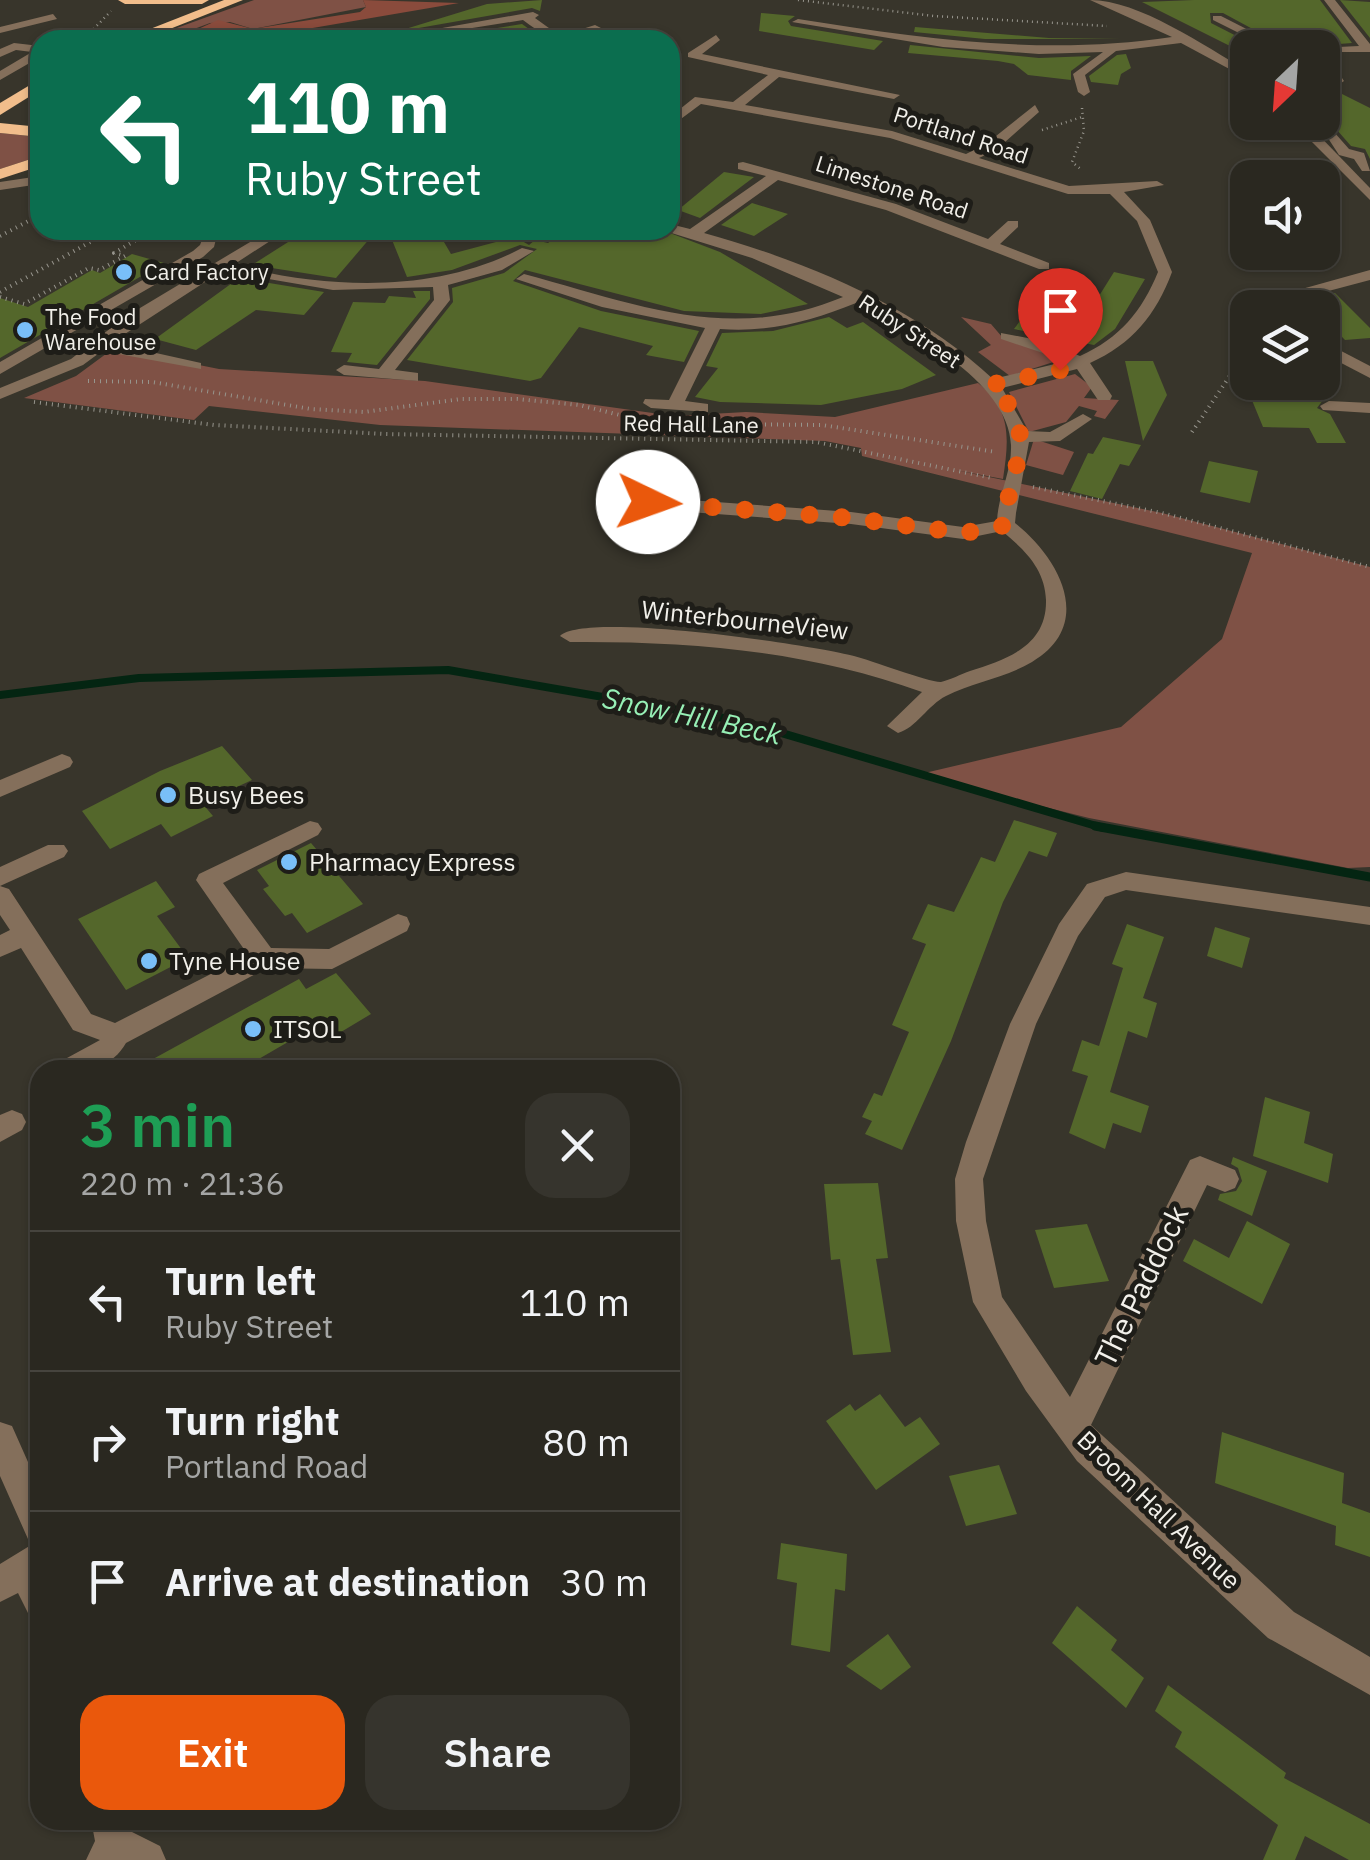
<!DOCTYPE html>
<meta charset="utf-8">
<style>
body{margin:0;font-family:"IBM Plex Sans",sans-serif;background:#36342d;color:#f1f3f6;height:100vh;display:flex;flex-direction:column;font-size:38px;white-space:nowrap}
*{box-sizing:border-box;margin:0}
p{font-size:32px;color:#a5a6a5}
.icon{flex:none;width:55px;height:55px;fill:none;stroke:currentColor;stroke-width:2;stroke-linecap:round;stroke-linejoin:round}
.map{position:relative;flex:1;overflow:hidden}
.sheet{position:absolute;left:30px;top:1060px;width:650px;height:770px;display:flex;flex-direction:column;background:#2a2820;border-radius:30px;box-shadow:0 2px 8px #0004,0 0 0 2px #46443e}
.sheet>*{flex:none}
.guide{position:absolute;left:30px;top:30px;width:650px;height:210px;border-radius:30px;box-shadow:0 2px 8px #0004,0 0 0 2px #46443e;background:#0b6e4f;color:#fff;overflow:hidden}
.needle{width:65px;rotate:205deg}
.tools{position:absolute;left:1230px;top:30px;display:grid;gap:20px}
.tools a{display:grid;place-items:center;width:110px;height:110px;border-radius:20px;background:#2a2820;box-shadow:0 2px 8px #0004,0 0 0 2px #46443e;font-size:50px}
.pin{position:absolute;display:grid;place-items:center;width:85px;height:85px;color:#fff;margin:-102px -42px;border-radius:50% 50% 50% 0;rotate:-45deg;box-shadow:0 0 10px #0007}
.pin .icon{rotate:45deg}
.me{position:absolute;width:110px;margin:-55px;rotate:93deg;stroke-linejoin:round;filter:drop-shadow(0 0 8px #0008)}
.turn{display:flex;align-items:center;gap:35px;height:210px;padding:0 50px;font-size:45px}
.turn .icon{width:130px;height:130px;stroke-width:2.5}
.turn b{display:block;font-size:70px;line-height:85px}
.round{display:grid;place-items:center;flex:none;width:105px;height:105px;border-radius:30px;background:#36342d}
.overview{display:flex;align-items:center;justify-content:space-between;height:170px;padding:0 50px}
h1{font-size:60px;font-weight:600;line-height:75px;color:#1e9e55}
.button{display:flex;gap:20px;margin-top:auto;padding:20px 50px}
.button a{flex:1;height:115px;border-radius:30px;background:#ea580c;color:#fff;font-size:40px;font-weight:600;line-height:115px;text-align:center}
.button a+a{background:#36342d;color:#f1f3f6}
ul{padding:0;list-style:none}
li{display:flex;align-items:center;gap:30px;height:140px;padding:0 50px;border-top:2px solid #46443e}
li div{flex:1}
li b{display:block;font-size:38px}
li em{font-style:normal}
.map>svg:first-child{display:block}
.green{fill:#7f5145}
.forest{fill:#8a4b3c}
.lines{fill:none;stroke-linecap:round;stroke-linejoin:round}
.stream-far1{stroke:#042512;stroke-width:8}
.stream{stroke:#042512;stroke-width:9}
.building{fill:#54672b}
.path-far1{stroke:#97958d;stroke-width:2.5;stroke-dasharray:1 4;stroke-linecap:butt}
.path{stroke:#97958d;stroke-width:4;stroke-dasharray:1 5;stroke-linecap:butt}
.minor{fill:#846f5b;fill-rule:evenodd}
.highway{fill:#f1bd8b;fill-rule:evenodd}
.route{stroke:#ea580c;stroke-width:18;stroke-dasharray:0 32.4}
.poi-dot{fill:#79bff8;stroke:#1e1d18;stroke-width:4}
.labels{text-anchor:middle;stroke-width:10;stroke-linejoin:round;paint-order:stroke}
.far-street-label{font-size:22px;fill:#f2f0ea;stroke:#1e1d18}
.far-poi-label{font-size:22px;fill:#f2f0ea;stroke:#1e1d18;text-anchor:start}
.street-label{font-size:25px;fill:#f2f0ea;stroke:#1e1d18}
.poi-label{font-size:25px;fill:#f2f0ea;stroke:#1e1d18;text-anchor:start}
.water-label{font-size:28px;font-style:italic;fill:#97f0b6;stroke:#1e1d18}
.near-street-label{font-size:30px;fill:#f2f0ea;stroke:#1e1d18}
</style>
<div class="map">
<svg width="1370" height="1860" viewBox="0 0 1370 1860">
<rect width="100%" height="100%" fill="#38352b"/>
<g class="green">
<polygon points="254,0 363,0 366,7 253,29 230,22 210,23 165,40 160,34"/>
<polygon points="0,133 40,137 40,156 0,169"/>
<polygon points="961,317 991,324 1003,338 1066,358 1010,376 978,352 991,345"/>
<path d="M114,348L219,369L425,381L674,416L746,412L835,417L978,383C1012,410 1009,439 1003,479L955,470L1162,513L1370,567V867L1348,868L1089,818L916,775L1121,727L1222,639L1252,553L862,456L861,448L825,441L380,425L209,406L194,420L24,398L76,376Z"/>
<polygon points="1075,374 1092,387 1084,398 1119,400 1105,419 1094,416 1097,411 1079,406 1066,422 1029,432 1009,392"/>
<polygon points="1034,439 1074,452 1063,475 1026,465"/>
</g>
<polygon class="forest" points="363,0 459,3 243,40 174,40 218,20 253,29 360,12 366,7"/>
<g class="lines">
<polyline class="stream-far1" points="0,695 139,678 448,670 741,721 1103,828"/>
<polyline class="stream" points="1095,826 1370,877"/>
</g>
<g class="building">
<polygon points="542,0 540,11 532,8 396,32 397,40 390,40 389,34 487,4"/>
<polygon points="1194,0 1320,0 1352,43 1288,48 1223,13 1210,13 1211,23 1260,48 1234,48 1142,2"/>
<polygon points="1340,0 1370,2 1370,38"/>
<polygon points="761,13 795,16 788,21 791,26 883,41 874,50 759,31"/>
<polygon points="522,24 536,34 535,40 421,40"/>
<polygon points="915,27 1049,38 1121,39 985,39 914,32"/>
<polygon points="910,45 1039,58 1091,56 1071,71 1071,80 1028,75 1014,64 998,61 908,53"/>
<polygon points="1126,54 1131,68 1121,74 1118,85 1091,82 1089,76 1117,55"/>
<polygon points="1322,84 1370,108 1370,159 1365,149 1351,146 1337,130 1322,127"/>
<polygon points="724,172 754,177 700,218 678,210"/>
<polygon points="752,203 788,214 754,236 721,225"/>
<polygon points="307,230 377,230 336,278 252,265"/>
<polygon points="388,230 437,230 451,254 515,237 529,245 535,240 548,243 565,230 662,230 720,252 808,304 761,314 684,311 525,270 513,281 601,311 699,331 684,362 646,355 653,346 579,327 541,378 530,381 407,360 453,302 452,288 504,273 537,249 520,245 452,270 407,277"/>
<polygon points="132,254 164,263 0,358 0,298 28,307 92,270 100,273"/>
<polygon points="1114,272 1145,279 1115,329 1094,345 1014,329 1032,305 1079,316 1089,312"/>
<polygon points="239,278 324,292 304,315 256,310 196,350 155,339"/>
<polygon points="413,291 430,291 430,299 377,365 347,362 352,353 331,352 353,302 385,303 389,296 416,298"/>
<polygon points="1335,293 1370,328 1370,338 1345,340 1322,316 1322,296"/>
<polygon points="829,317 847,328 863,322 936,375 902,389 821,405 720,402 695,397 718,368 706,366 722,333 773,331"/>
<polygon points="1125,361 1153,361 1167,395 1143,441"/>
<polygon points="1271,382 1313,382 1323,400 1317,408 1330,414 1346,443 1317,443 1309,428 1263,427 1249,393 1276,394"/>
<polygon points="1103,437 1141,445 1129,466 1120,464 1102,499 1070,491 1088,453 1093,454"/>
<polygon points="1209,461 1258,471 1250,503 1200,492"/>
<polygon points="222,746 252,780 202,803 213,816 171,837 161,824 110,849 82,811 160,771"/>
<polygon points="1014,820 1057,833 1047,857 1029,851 1003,902 951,1041 902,1150 865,1134 872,1121 862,1117 874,1093 882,1096 909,1032 892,1025 926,944 912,939 928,904 954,912 981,857 995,862"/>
<polygon points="311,843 363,904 307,933 292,913 285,916 263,889 269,886 257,870"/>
<polygon points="156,881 175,907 157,916 188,958 126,990 78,919"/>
<polygon points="1127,924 1164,937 1143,998 1157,1003 1147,1038 1128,1031 1110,1092 1149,1106 1141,1133 1113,1123 1105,1149 1069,1133 1088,1076 1072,1071 1082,1040 1099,1046 1123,968 1112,964"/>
<polygon points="1215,927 1250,938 1242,968 1207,956"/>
<polygon points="336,973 371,1014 331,1038 319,1024 240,1070 133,1070 299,979 306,989"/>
<polygon points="1265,1097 1310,1112 1304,1143 1333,1154 1328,1183 1253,1156"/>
<polygon points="1233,1157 1267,1171 1252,1216 1218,1200 1220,1194 1236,1191 1242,1181 1238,1168 1231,1164"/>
<polygon points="878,1183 888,1258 876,1259 891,1352 853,1355 840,1259 831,1260 824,1184"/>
<polygon points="1247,1221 1290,1244 1262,1304 1183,1261 1194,1239 1229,1258"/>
<polygon points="1087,1224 1109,1281 1054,1288 1035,1230"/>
<polygon points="880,1394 905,1427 920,1417 940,1444 876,1490 826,1421 850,1404 855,1411"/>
<polygon points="1222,1432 1344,1473 1342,1503 1370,1513 1370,1557 1335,1545 1336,1526 1215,1483"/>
<polygon points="999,1465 1017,1514 966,1526 949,1476"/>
<polygon points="781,1543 847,1554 845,1591 835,1589 830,1652 791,1645 797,1583 777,1579"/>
<polygon points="1077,1606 1117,1640 1111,1650 1144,1678 1126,1708 1052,1643"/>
<polygon points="888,1634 911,1667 881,1690 846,1666"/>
<polygon points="1168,1685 1286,1773 1284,1778 1370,1824 1370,1860 1349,1860 1305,1836 1295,1860 1263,1860 1278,1825 1175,1747 1182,1732 1155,1711"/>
</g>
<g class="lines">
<g class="path-far1">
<polyline points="798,0 934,16 1107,26"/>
<polyline points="83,40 111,11"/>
<polyline points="1082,108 1084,131 1072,162 1082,170"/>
<polyline points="1042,130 1082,117"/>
</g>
<g class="path">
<polyline points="150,232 182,240"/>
<polyline points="0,236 40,215"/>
<polyline points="0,292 112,230"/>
<polyline points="0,297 24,304 89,268 99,270 125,256 114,253 153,230"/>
<polyline points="88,381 152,382 311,409 364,412 461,399 517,399 579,405 636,419"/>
<polyline points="34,402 214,425 385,434 816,442 992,478"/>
<polyline points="717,424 822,425 996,452"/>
<polyline points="1192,432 1248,349"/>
<polyline points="1033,487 1162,513 1370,567"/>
</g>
<g class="minor">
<path d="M1090,0C1139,0 1204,46 1248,71V79L1181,43L1116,51L1085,75L1090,92L1084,96L1078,92L1073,74L1103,52L1039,54L943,47L792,22L798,19C923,39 1046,56 1172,37Z"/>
<polygon points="1324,0 1335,0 1370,44 1370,52 1322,52 1322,48 1317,48 1359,46"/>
<path d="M533,12L539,15L535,18L560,36L595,25L601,28C571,52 550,40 523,20L403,39L397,36Z"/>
<polygon points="53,14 57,19 0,33 0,27"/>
<polygon points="1213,16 1221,16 1284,48 1269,48 1213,20"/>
<path d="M716,35L720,40L702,54L900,95L894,99L779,77L745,105L892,131L966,154L986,144L1035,105L1039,112L996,150L979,158L1069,186L1157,181L1164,185L1124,192L1150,220L1172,272C1156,315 1132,344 1090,363L1112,396L1110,400H1098L1077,369L1002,388L1027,431L1050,432L1083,414L1092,419L1060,441L1029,442L1016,513L1015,523C1059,558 1096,624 1032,662C1005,678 973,682 946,696C928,705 916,728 898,733L887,726L922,692C808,651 691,641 570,642L560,636C585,611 812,645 854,656C870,660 931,683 941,682C950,680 961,674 970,671C1007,659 1047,646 1046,600C1045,569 1025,550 1002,531L963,539L851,524L621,507L612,501L621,495L851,512L963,527L997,521C998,495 1012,471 1011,445C1009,381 906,327 856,303C812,321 768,333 720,329L685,401L708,404V412L651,408L643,403L645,399L669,400L705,328L602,307L516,279L524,274C636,304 730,344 843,297L752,258L665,231L670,230V224L690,229L766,176L738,169V163L743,162L896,204L988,239L1008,221H1018V227L1000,244L1049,263V269H1039L886,210L778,180L704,233C805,261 917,307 993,379L1067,361L1001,339V333L1043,341L1080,356C1120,338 1142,311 1158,272L1137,221L1110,194H1068L890,138L701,104L670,127V117L695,97L733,102L768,75L688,57V53Z"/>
<polygon points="14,43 40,46 40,57 0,80 0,71 32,52 16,50 0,57 0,49"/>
<polygon points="1322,73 1342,78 1344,81 1338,85 1322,80"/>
<polygon points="1292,122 1306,122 1370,188 1370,200"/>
<polygon points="1324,132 1334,132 1349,149 1364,153 1370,171 1362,171 1354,159 1339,155"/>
<polygon points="40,176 40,184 0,190 0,182"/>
<path d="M270,230H287L233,265C327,289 435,294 522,248L534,251L502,270L448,285L450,300L395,370L418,373V381L344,375L336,370L344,365L379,369L434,300L433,287L333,290L222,271L111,343L201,363V369L102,351L83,365L0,399V388L71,359L125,317Z"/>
<polygon points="205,232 217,235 214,247 203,257 0,374 0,362 193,251 200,245"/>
<polygon points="1370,270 1370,280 1302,298 1298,308 1282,308 1291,292"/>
<polygon points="1322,341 1370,366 1370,378 1322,353"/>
<polygon points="1329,401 1370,403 1370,413 1323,410 1320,406"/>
<polygon points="62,754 70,757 73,762 70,767 0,797 0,780"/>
<path d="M310,821L318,823L322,829L318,835L223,883L271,948L329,949L398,914L407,917L410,924L407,931L332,969L267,968L126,1043C112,1067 92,1070 65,1070L67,1058L100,1040L73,1030L21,948L0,957V935L10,930L0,915V867L48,845H64L68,851L64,857L0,886L9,889L91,1014L115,1023L248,955L196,880L199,874Z"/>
<polygon points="1126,872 1370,907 1370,925 1126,890 1105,897 1078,936 1036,1024 983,1179 986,1221 1002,1297 1070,1397 1190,1160 1200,1156 1235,1170 1239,1179 1235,1188 1225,1192 1207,1185 1091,1425 1294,1612 1370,1657 1370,1695 1268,1638 1077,1461 1026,1391 973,1302 956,1221 955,1179 966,1142 1010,1024 1059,924 1087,884"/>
<polygon points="12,1110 22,1114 26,1122 22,1130 0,1142 0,1115"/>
<polygon points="0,1422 12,1426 40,1489 40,1619 28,1613 18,1593 0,1602 0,1564 36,1542 28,1539 0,1476"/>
<polygon points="91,1820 129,1820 132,1832 160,1846 166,1860 86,1860 95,1841"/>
</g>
<g class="highway">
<polygon points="118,0 209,0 202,4 125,4"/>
<polygon points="224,0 243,0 142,40 122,40"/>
<polygon points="40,79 40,90 0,115 0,103"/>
<polygon points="0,123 40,127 40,137 0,133"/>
<polygon points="40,156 40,166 0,179 0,169"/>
</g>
</g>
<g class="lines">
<path class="route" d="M648,502L850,518L964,533L1006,525C1004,472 1048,434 990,385L1060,370"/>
</g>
<g class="poi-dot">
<circle cx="124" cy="272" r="10"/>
<circle cx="25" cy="330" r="10"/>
<circle cx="168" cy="795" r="10"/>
<circle cx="289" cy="862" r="10"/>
<circle cx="149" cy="961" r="10"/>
<circle cx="253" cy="1029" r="10"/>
</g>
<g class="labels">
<g class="far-street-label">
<text transform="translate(961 135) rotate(18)" y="8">Portland Road</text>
<text transform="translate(892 187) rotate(18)" y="8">Limestone Road</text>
<text transform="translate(910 331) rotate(33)" y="8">Ruby Street</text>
<text transform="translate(691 424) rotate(1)" y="8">Red Hall Lane</text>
</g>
<g class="far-poi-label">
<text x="144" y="280">Card Factory</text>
<text x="45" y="325">The Food<tspan x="45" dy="25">Warehouse</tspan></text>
</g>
<g class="street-label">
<text transform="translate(745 620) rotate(6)" y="9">WinterbourneView</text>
<text transform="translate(1159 1510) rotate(44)" y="9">Broom Hall Avenue</text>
</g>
<g class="poi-label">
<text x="188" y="804">Busy Bees</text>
<text x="309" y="871">Pharmacy Express</text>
<text x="169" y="970">Tyne House</text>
<text x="273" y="1038">ITSOL</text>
</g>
<g class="water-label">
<text transform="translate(692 716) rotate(12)" y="10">Snow Hill Beck</text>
</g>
<g class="near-street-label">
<text transform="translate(1142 1286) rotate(-64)" y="10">The Paddock</text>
</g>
</g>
</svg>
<div class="tools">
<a><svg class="needle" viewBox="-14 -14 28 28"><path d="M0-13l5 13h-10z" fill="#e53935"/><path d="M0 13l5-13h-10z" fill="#a5a6a5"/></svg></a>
<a><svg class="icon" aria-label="sound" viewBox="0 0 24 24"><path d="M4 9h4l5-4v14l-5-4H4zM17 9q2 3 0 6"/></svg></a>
<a><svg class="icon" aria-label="layers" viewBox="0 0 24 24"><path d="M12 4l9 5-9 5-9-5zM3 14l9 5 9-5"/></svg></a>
</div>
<div class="pin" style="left:1060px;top:370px;background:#d93025"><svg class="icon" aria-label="arrive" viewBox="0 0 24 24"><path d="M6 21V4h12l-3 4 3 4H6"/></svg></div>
<svg class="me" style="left:648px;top:502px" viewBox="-20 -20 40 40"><circle r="19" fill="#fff"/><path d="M0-13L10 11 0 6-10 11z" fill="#ea580c"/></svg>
<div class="guide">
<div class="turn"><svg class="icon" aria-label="left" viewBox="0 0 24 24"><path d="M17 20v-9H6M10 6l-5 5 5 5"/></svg><div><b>110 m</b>Ruby Street</div></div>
</div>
<section class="sheet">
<div class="overview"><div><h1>3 min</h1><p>220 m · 21:36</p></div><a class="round"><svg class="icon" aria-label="close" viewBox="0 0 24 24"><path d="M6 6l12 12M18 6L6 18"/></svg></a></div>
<ul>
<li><svg class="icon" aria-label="left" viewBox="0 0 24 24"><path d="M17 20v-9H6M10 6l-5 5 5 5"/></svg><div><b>Turn left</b><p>Ruby Street</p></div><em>110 m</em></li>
<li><svg class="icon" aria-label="right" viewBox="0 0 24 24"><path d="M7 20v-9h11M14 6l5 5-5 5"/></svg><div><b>Turn right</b><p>Portland Road</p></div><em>80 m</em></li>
<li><svg class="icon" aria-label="arrive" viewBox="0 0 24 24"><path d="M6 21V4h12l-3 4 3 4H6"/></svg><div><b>Arrive at destination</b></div><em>30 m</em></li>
</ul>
<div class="button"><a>Exit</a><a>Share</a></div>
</section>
</div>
